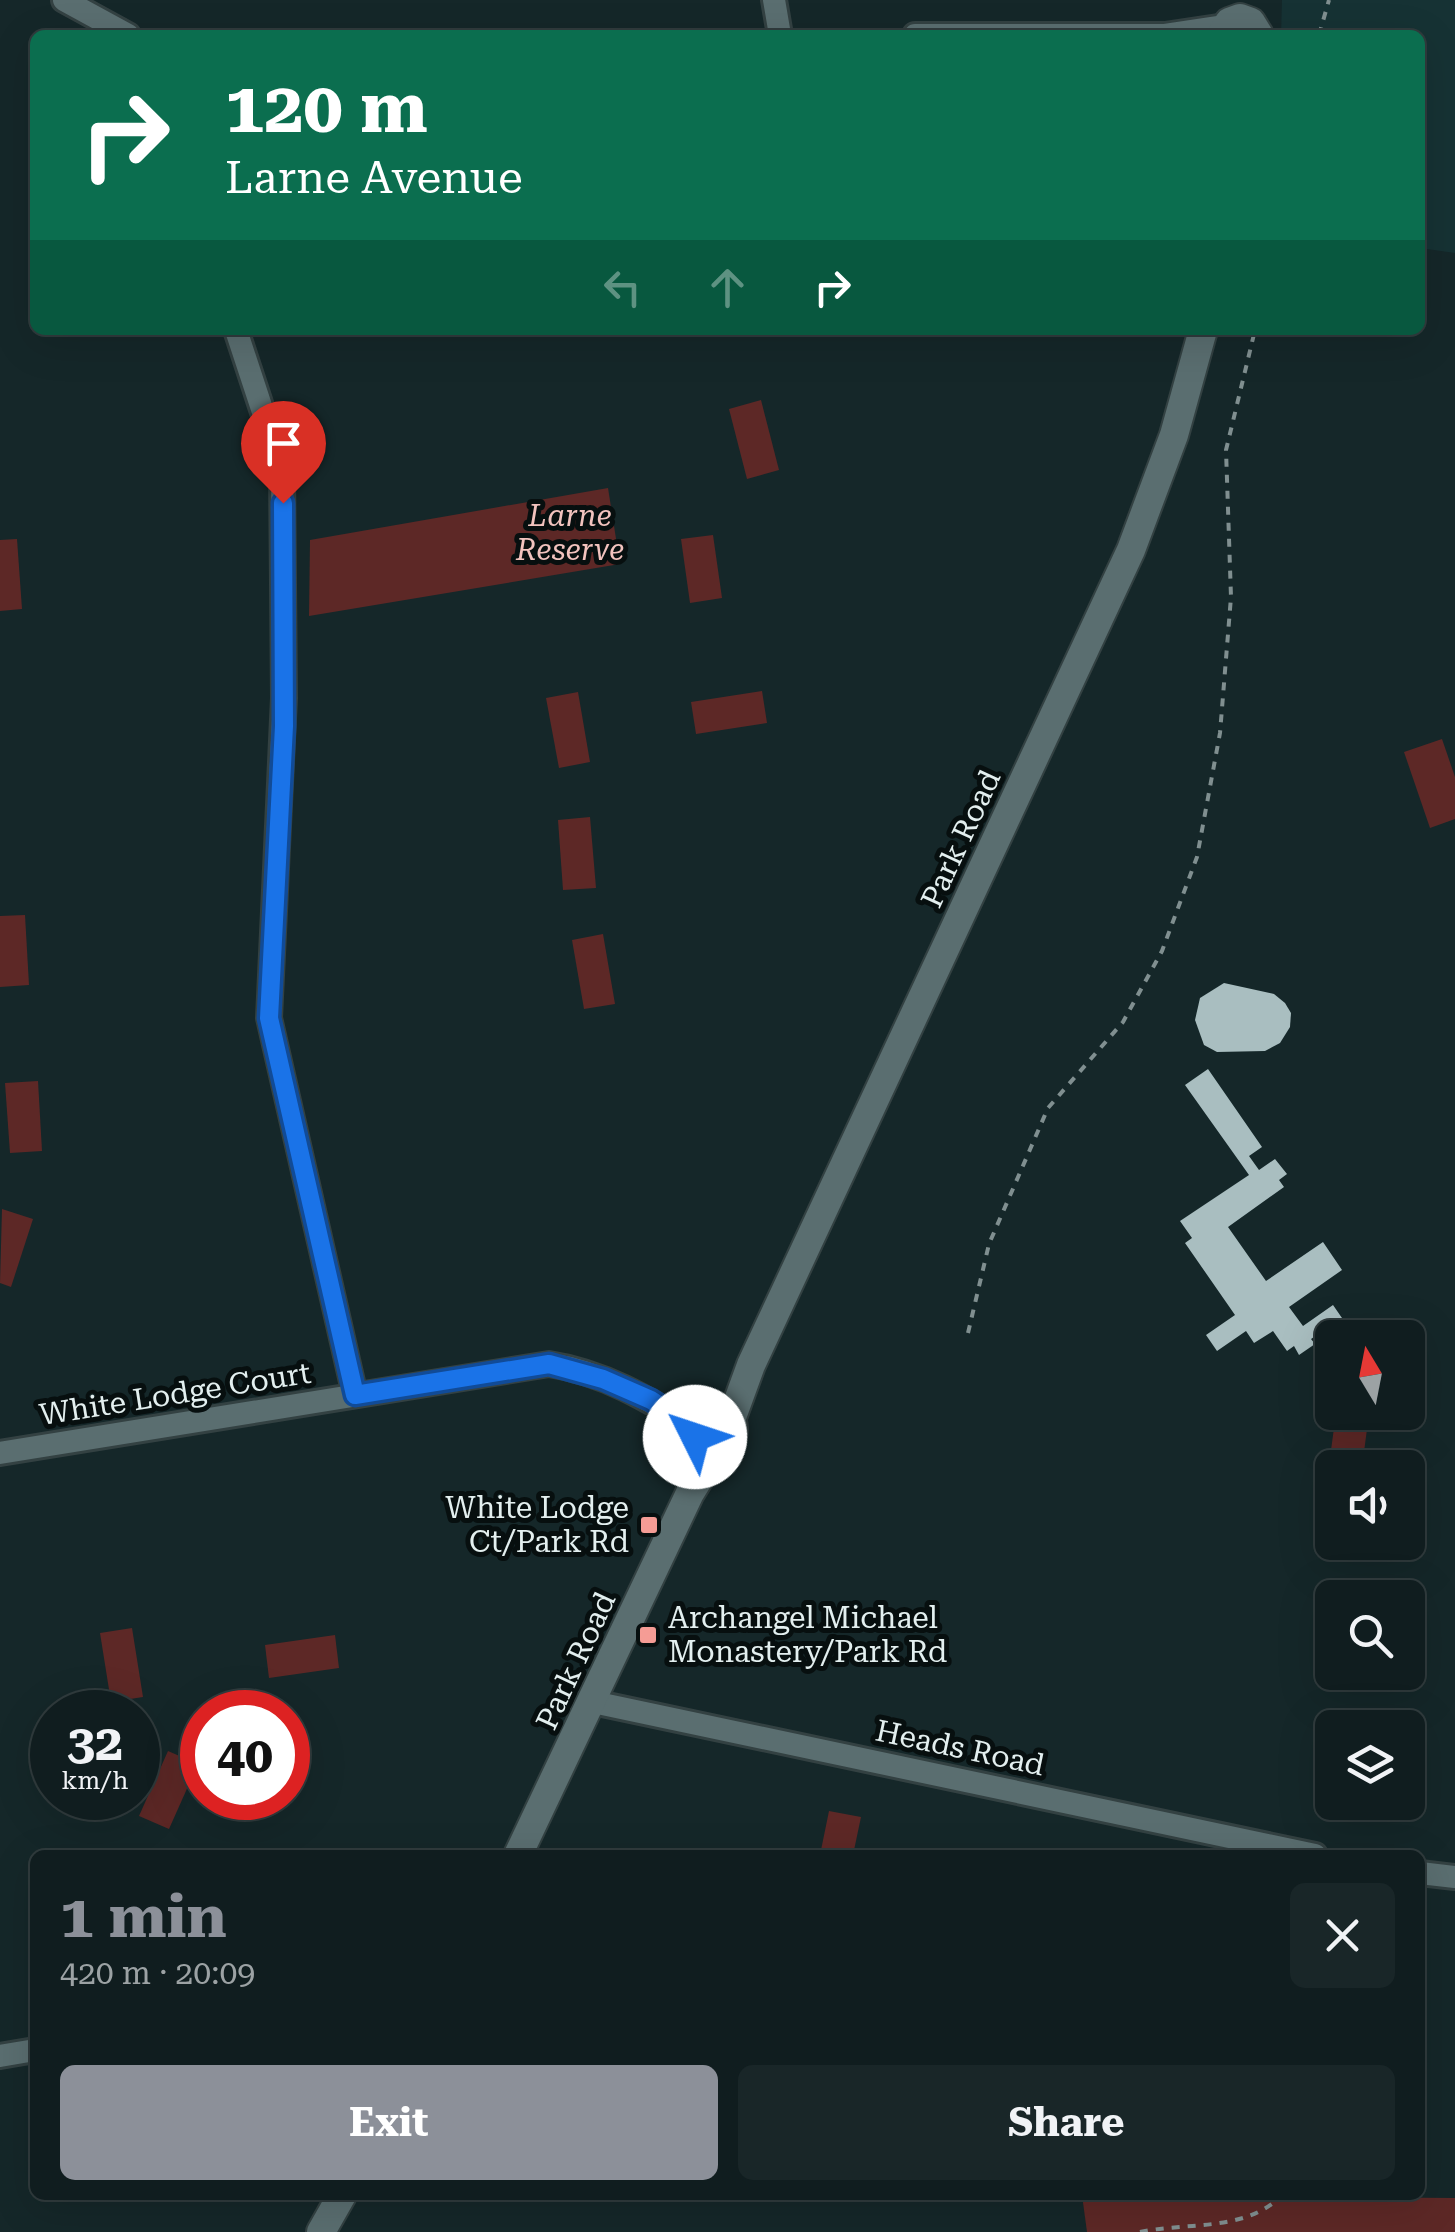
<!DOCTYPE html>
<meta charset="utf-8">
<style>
body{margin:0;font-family:"Roboto Serif",serif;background:#192628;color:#f1f3f6;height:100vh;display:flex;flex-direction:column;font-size:38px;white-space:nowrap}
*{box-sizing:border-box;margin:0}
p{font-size:32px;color:#9ca2a4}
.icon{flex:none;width:55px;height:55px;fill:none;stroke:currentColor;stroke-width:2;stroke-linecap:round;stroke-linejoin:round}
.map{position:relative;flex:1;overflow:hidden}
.sheet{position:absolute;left:30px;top:1850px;width:1395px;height:350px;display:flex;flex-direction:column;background:#101d1f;border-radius:15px;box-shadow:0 10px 40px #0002,0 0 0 2px #303b3d}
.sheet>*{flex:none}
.top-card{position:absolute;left:30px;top:30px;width:1395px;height:305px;border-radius:15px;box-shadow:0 10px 40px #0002,0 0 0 2px #303b3d;background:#0b6e4f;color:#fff;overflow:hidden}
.needle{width:65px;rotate:350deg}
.controls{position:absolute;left:1315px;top:1320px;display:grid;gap:20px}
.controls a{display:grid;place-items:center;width:110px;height:110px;border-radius:15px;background:#101d1f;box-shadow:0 10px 40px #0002,0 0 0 2px #303b3d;font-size:50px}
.speed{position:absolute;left:30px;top:1690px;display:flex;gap:20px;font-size:50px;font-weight:700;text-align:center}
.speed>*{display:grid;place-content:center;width:130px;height:130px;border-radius:50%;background:#101d1f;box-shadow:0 10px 40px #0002,0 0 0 2px #303b3d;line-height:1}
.speed small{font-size:25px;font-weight:400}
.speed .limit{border:15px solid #d22;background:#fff;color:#111}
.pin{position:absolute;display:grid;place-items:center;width:85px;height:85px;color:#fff;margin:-102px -42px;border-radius:50% 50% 50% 0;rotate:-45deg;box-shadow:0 0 10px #0007}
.pin .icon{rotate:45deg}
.me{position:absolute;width:110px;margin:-55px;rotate:311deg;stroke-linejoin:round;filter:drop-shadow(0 0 8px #0008)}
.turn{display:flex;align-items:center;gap:35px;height:210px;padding:0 30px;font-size:45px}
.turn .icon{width:130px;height:130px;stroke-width:2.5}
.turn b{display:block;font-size:70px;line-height:85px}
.lanes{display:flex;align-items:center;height:95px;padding:0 30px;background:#0003;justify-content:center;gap:50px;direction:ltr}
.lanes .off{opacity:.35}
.round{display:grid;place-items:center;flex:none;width:105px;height:105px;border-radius:15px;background:#192628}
.overview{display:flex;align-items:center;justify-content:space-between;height:170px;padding:0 30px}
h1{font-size:60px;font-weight:700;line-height:75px;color:#8c9099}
.cta{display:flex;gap:20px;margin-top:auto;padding:20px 30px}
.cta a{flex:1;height:115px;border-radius:15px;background:#8c9099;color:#fff;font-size:40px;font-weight:700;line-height:115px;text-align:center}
.cta a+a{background:#192628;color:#f1f3f6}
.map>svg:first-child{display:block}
.built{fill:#163234}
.green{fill:#5d2826}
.building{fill:#a9bec0}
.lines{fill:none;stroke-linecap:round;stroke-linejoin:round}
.minor-casing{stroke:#334142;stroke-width:28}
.tertiary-casing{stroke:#334142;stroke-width:32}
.path{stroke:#808f90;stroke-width:4;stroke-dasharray:8 8;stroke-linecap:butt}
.minor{stroke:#5a6e70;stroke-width:22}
.tertiary{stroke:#5a6e70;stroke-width:28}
.route-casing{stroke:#114b97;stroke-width:25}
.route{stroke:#1a73e8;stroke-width:18}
.poi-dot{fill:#f59c95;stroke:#070f0f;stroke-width:4}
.labels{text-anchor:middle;stroke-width:10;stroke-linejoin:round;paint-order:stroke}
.park-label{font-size:30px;font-style:italic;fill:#f2c3be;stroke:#070f0f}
.street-label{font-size:30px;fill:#e3efef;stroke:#070f0f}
.poi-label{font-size:30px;fill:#e3efef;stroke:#070f0f;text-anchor:end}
</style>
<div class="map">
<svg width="1455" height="2232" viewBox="0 0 1455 2232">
<rect width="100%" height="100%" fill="#152729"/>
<polygon class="built" points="1282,0 1455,0 1455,253 1420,248 1420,35 1281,35"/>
<g class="green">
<polygon points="761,400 779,470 747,479 729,409"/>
<polygon points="608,488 620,564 309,616 310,540"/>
<polygon points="713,535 722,598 690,603 681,539"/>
<polygon points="17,539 22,609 0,611 0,540"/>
<polygon points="762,691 767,723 696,734 691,702"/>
<polygon points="578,692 590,762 559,768 546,698"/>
<polygon points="1442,739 1455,777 1455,819 1430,828 1404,752"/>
<polygon points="590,817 596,888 563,890 558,820"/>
<polygon points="25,915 29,985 0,987 0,916"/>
<polygon points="603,934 615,1004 584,1009 572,940"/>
<polygon points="38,1081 42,1151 10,1153 5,1083"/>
<polygon points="2,1209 33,1219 11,1287 0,1283"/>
<polygon points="1336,1413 1369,1414 1362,1467 1332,1468 1332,1481 1327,1480"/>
<polygon points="132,1628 143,1697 111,1702 100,1633"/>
<polygon points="335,1635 339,1668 269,1678 265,1645"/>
<polygon points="168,1751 198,1764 169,1829 139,1816"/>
<polygon points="829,1811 861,1817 853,1855 820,1855"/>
<polygon points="1082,2195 1455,2198 1455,2232 1087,2232"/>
</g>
<g class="building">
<polygon points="1224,983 1274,994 1285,1003 1291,1013 1290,1027 1280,1043 1265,1051 1217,1052 1204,1045 1195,1020 1200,998"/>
<polygon points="1208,1069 1262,1147 1249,1156 1259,1170 1275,1159 1287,1174 1279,1180 1284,1187 1228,1227 1266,1281 1323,1242 1342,1270 1289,1307 1303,1326 1333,1305 1342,1318 1311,1339 1315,1344 1299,1355 1294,1346 1287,1351 1273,1331 1254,1343 1246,1331 1217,1351 1206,1335 1235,1315 1185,1243 1192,1238 1180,1221 1249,1175 1185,1085"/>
<polygon points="1346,1323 1356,1338 1332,1338 1328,1355 1319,1342"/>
</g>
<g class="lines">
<g class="minor-casing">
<g id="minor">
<polyline points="64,0 128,35"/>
<polyline points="774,0 780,35"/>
<polyline points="915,35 1165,35 1225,26"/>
<polyline points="236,330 282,470 284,698 269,1018 355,1395"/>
<path d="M0,1453L549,1364C602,1372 649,1399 693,1428"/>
<polyline points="593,1702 1315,1855"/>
<polyline points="1420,1873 1455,1877"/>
<polyline points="0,2056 35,2050"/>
</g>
</g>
<g class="tertiary-casing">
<g id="tertiary">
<polyline points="1221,35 1229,22 1240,18 1251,22 1259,35"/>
<circle cx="713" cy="1429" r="20"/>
<polyline points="731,1420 751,1365 1131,550 1174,435 1203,330"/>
<polyline points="518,1855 690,1493 718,1448"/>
<polyline points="321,2232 342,2195"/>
</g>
</g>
<g class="path">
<polyline points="1319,35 1329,0"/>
<polyline points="968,1333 989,1244 1048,1108 1123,1022 1162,951 1197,857 1220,733 1231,597 1226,450 1255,330"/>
<path d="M1140,2232C1187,2222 1247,2232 1282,2195"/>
</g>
<use href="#minor" class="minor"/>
<use href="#tertiary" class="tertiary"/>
</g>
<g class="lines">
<g class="route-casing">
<polyline id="route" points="283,503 284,726 269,1018 355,1395 549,1364 603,1379 651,1400 694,1428 695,1437"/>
</g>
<use href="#route" class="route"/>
</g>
<g class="poi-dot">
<rect x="639" y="1515" width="20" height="20" rx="5"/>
<rect x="638" y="1625" width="20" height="20" rx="5"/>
</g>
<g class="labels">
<g class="park-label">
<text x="570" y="526">Larne<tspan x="570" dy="34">Reserve</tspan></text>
</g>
<g class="street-label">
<text transform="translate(961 839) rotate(-65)" y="10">Park Road</text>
<text transform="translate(175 1394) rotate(-9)" y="10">White Lodge Court</text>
<text transform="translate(576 1661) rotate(-65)" y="10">Park Road</text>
<text transform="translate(960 1748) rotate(12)" y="10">Heads Road</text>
</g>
<g class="poi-label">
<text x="629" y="1518">White Lodge<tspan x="629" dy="34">Ct/Park Rd</tspan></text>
<text x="668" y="1628" text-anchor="start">Archangel Michael<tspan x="668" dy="34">Monastery/Park Rd</tspan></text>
</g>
</g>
</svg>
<div class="controls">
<a><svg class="needle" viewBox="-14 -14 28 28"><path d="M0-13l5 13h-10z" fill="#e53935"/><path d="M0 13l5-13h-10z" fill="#9ca2a4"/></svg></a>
<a><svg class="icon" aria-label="sound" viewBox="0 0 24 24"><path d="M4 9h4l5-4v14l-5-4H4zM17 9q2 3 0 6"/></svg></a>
<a><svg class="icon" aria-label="search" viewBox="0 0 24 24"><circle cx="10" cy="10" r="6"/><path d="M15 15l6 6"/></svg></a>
<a><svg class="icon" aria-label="layers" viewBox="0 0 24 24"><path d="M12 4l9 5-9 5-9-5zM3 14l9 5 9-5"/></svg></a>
</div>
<div class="speed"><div>32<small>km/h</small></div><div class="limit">40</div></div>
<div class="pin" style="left:283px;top:503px;background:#d93025"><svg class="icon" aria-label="arrive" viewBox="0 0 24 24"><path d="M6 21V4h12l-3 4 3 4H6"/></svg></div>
<svg class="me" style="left:695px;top:1437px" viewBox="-20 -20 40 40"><circle r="19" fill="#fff"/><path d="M0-13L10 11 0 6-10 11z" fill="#1a73e8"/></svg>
<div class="top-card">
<div class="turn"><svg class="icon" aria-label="right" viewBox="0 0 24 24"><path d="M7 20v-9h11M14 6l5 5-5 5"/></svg><div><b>120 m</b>Larne Avenue</div></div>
<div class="lanes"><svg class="icon off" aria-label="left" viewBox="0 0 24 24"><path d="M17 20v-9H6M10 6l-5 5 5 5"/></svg><svg class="icon off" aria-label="ahead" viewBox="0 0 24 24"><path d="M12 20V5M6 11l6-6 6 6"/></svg><svg class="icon" aria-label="right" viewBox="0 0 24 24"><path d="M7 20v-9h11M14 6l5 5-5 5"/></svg></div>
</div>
<section class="sheet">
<div class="overview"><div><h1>1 min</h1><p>420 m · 20:09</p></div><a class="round"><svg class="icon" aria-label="close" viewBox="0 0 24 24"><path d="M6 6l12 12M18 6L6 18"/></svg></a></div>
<div class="cta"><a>Exit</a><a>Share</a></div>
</section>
</div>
